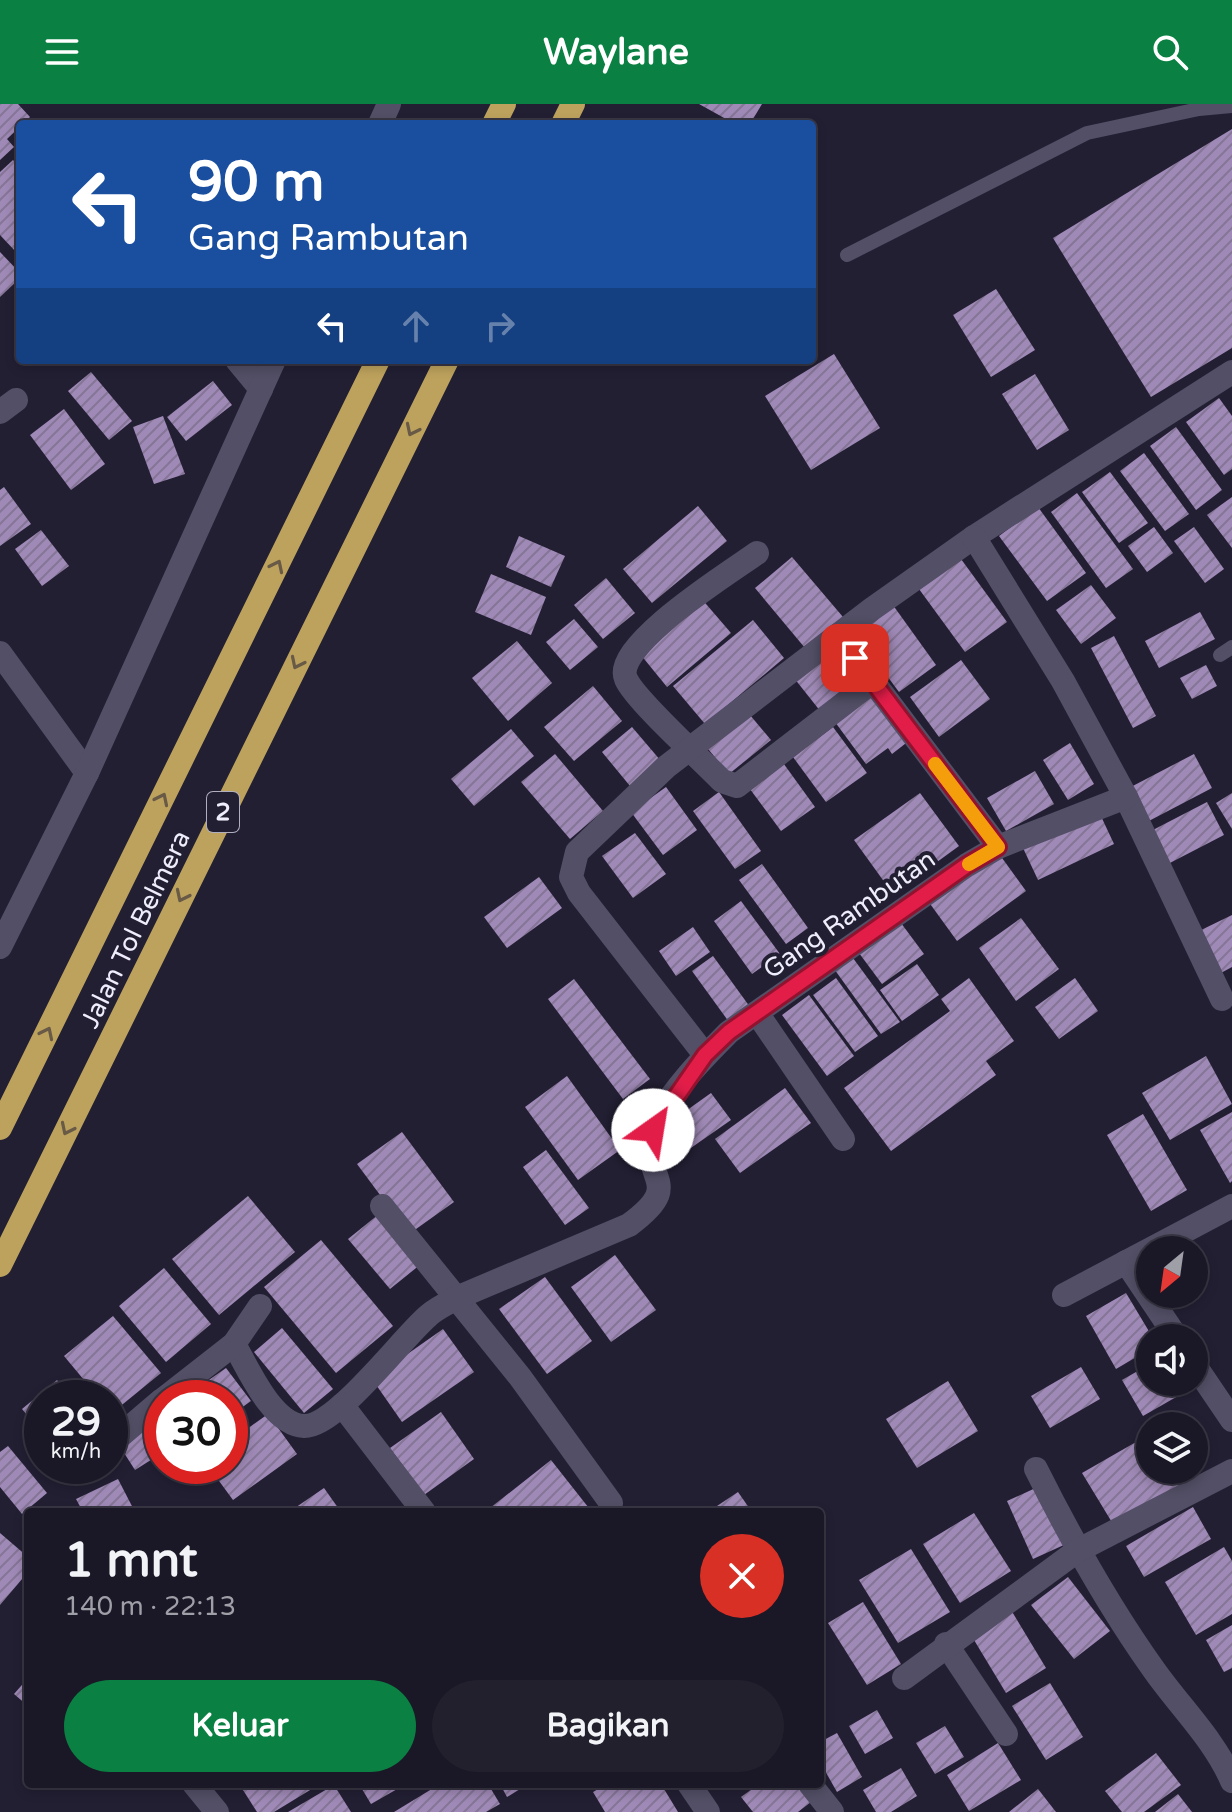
<!DOCTYPE html>
<html lang="id">
<meta charset="utf-8">
<style>
body{margin:0;font-family:"Varela Round",sans-serif;background:#23202e;color:#f1f3f6;height:100vh;display:flex;flex-direction:column;font-size:30px;white-space:nowrap}
*{box-sizing:border-box;margin:0}
p{font-size:26px;color:#9f9fa7}
.icon{flex:none;width:44px;height:44px;fill:none;stroke:currentColor;stroke-width:2;stroke-linecap:round;stroke-linejoin:round}
.map{position:relative;flex:1;overflow:hidden}
.details{position:absolute;left:24px;top:1404px;width:800px;height:280px;display:flex;flex-direction:column;background:#1a1726;border-radius:8px;box-shadow:0 4px 12px #0003,0 0 0 2px #383643}
.details>*{flex:none}
.hud{position:absolute;left:16px;top:16px;width:800px;height:244px;border-radius:8px;box-shadow:0 4px 12px #0003,0 0 0 2px #383643;background:#1a4fa0;color:#fff;overflow:hidden}
.needle{width:52px;rotate:209deg}
.buttons{position:absolute;left:1136px;top:1132px;display:grid;gap:16px}
.buttons a{display:grid;place-items:center;width:72px;height:72px;border-radius:50%;background:#1a1726;box-shadow:0 4px 12px #0003,0 0 0 2px #383643;font-size:40px}
.speed{position:absolute;left:24px;top:1276px;display:flex;gap:16px;font-size:40px;font-weight:700;text-align:center}
.speed>*{display:grid;place-content:center;width:104px;height:104px;border-radius:50%;background:#1a1726;box-shadow:0 4px 12px #0003,0 0 0 2px #383643;line-height:1}
.speed small{font-size:20px;font-weight:400}
.speed .limit{border:12px solid #d22;background:#fff;color:#111}
.pin{position:absolute;display:grid;place-items:center;width:68px;height:68px;color:#fff;margin:-34px;border-radius:16px;box-shadow:0 4px 12px #0006}
.me{position:absolute;width:88px;margin:-44px;rotate:32deg;stroke-linejoin:round;filter:drop-shadow(0 0 6px #0008)}
.turn{display:flex;align-items:center;gap:28px;height:168px;padding:0 40px;font-size:36px}
.turn .icon{width:104px;height:104px;stroke-width:2.5}
.turn b{display:block;font-size:56px;line-height:68px}
.lanes{display:flex;align-items:center;height:76px;padding:0 40px;background:#0003;justify-content:center;gap:40px;direction:ltr}
.lanes .off{opacity:.35}
.round{display:grid;place-items:center;flex:none;width:84px;height:84px;border-radius:42px;background:#23202e}
.overview{display:flex;align-items:center;justify-content:space-between;height:136px;padding:0 40px}
h1{font-size:48px;font-weight:700;line-height:60px}
.action{display:flex;gap:16px;margin-top:auto;padding:16px 40px}
.action a{flex:1;height:92px;border-radius:48px;background:#0b8043;color:#fff;font-size:32px;font-weight:700;line-height:92px;text-align:center}
.action a+a{background:#23202e;color:#f1f3f6}
header{display:flex;justify-content:space-between;align-items:center;height:104px;padding:0 40px;background:#0b8043;color:#fff;font-size:36px;font-weight:700}
.map>svg:first-child{display:block}
.building{fill:url(#building-hatch)}
.lines{fill:none;stroke-linecap:round;stroke-linejoin:round}
.lane{stroke:#524f66;stroke-width:14}
.street{stroke:#524f66;stroke-width:24}
.highway{stroke:#bda25d;stroke-width:24}
.oneway{stroke:#685a46}
.route-casing{stroke:#92132f;stroke-width:20}
.route{stroke:#e11d48;stroke-width:14}
.slow{stroke:#f59e0b;stroke-width:14}
.labels{text-anchor:middle;stroke-width:8;stroke-linejoin:round;paint-order:stroke}
.shield{fill:#221f33;stroke:#b1afbf;stroke-width:2}
.shield-label{font-size:24px;font-weight:bold;fill:#eeedfb}
.street-label{font-size:26px;fill:#eeedfb;stroke:#221f33}
</style>
<header><svg class="icon" aria-label="menu" viewBox="0 0 24 24"><path d="M4 6h16M4 12h16M4 18h16"/></svg>Waylane<svg class="icon" aria-label="search" viewBox="0 0 24 24"><circle cx="10" cy="10" r="6"/><path d="M15 15l6 6"/></svg></header>
<div class="map">
<svg width="1232" height="1708" viewBox="0 0 1232 1708">
<defs>
<pattern id="building-hatch" width="6" height="6" patternUnits="userSpaceOnUse" patternTransform="scale(2)"><rect width="6" height="6" fill="#9f89b6"/><path d="M-1 1l2-2M0 6l6-6M5 7l2-2" fill="none" stroke="#857596"/></pattern>
</defs>
<rect width="100%" height="100%" fill="#221f33"/>
<g class="building">
<polygon points="0,0 18,0 30,13 7,35 14,43 0,56"/>
<polygon points="699,0 762,0 750,20 735,20"/>
<polygon points="1232,25 1232,244 1151,293 1053,134"/>
<polygon points="13,56 20,64 20,144 16,148 0,131 0,68"/>
<polygon points="0,148 20,169 20,174 0,193"/>
<polygon points="996,185 1035,246 991,273 953,211"/>
<polygon points="834,250 880,324 811,366 765,292"/>
<polygon points="91,268 132,317 109,336 68,287"/>
<polygon points="1035,270 1069,326 1037,346 1002,290"/>
<polygon points="213,277 232,301 186,337 167,313"/>
<polygon points="1219,294 1232,312 1232,365 1224,371 1186,318"/>
<polygon points="64,305 105,360 71,386 30,331"/>
<polygon points="163,312 185,370 154,380 133,323"/>
<polygon points="1176,323 1222,386 1196,406 1150,342"/>
<polygon points="1144,349 1189,410 1165,427 1120,367"/>
<polygon points="1110,368 1148,419 1119,439 1082,388"/>
<polygon points="4,383 31,420 0,442 0,386"/>
<polygon points="1077,389 1133,465 1106,484 1051,408"/>
<polygon points="1232,393 1232,444 1207,411"/>
<polygon points="698,402 727,437 652,499 623,465"/>
<polygon points="1038,403 1086,469 1047,497 999,432"/>
<polygon points="1154,423 1173,449 1147,468 1128,442"/>
<polygon points="1194,423 1224,465 1205,479 1174,437"/>
<polygon points="41,426 69,462 42,482 15,445"/>
<polygon points="519,432 565,452 551,483 506,463"/>
<polygon points="792,453 843,513 805,544 755,484"/>
<polygon points="961,455 1007,518 965,548 919,485"/>
<polygon points="491,470 546,493 531,531 475,508"/>
<polygon points="606,474 635,509 603,535 574,501"/>
<polygon points="1091,481 1116,514 1081,540 1056,506"/>
<polygon points="700,493 731,529 667,583 636,545"/>
<polygon points="890,497 936,561 899,588 852,525"/>
<polygon points="1200,508 1215,535 1159,564 1145,537"/>
<polygon points="574,515 598,543 570,566 546,538"/>
<polygon points="753,516 784,554 705,620 673,582"/>
<polygon points="1114,532 1156,612 1133,624 1091,544"/>
<polygon points="517,537 552,579 508,617 472,574"/>
<polygon points="837,541 864,574 821,608 794,574"/>
<polygon points="961,556 990,595 939,633 910,593"/>
<polygon points="1206,561 1217,582 1192,595 1180,574"/>
<polygon points="593,582 622,617 574,657 544,623"/>
<polygon points="876,588 910,636 892,650 888,644 866,660 835,618"/>
<polygon points="745,605 771,636 729,670 703,639"/>
<polygon points="632,623 661,657 630,682 602,648"/>
<polygon points="833,623 867,669 826,698 793,653"/>
<polygon points="511,625 534,652 474,702 451,675"/>
<polygon points="1070,639 1094,680 1068,696 1043,656"/>
<polygon points="555,650 603,707 570,735 521,678"/>
<polygon points="1194,650 1212,684 1145,719 1127,685"/>
<polygon points="781,656 815,703 781,727 747,681"/>
<polygon points="1035,667 1054,700 1006,727 987,694"/>
<polygon points="666,683 697,726 663,751 631,708"/>
<polygon points="719,688 761,747 735,765 693,707"/>
<polygon points="920,689 959,742 893,790 854,736"/>
<polygon points="1232,689 1232,725 1216,699"/>
<polygon points="1207,698 1224,731 1166,761 1149,728"/>
<polygon points="1099,708 1114,740 1038,776 1023,744"/>
<polygon points="635,729 666,770 633,794 602,752"/>
<polygon points="997,747 1026,787 957,837 928,797"/>
<polygon points="762,760 808,824 786,840 739,776"/>
<polygon points="539,773 562,804 507,844 484,813"/>
<polygon points="741,797 780,850 752,870 714,817"/>
<polygon points="1232,811 1232,863 1219,870 1197,828"/>
<polygon points="1021,814 1059,865 1016,897 979,844"/>
<polygon points="901,819 924,850 882,880 859,849"/>
<polygon points="693,823 710,848 676,872 659,847"/>
<polygon points="850,850 900,918 881,930 832,862"/>
<polygon points="713,852 750,903 729,918 692,867"/>
<polygon points="917,860 939,891 902,917 880,886"/>
<polygon points="836,874 878,932 855,948 813,891"/>
<polygon points="969,874 1014,937 986,957 996,971 891,1047 844,984 950,907 941,895"/>
<polygon points="1075,874 1098,907 1059,935 1035,903"/>
<polygon points="574,875 650,975 623,995 548,895"/>
<polygon points="809,891 854,952 827,972 782,911"/>
<polygon points="1206,952 1232,1000 1170,1036 1142,989"/>
<polygon points="567,972 620,1046 578,1076 525,1003"/>
<polygon points="785,984 811,1019 740,1069 715,1035"/>
<polygon points="711,989 731,1016 688,1046 669,1019"/>
<polygon points="1232,1008 1232,1077 1230,1079 1200,1026"/>
<polygon points="1143,1010 1187,1086 1151,1107 1107,1031"/>
<polygon points="402,1028 454,1098 409,1130 357,1060"/>
<polygon points="546,1046 589,1104 565,1121 523,1063"/>
<polygon points="248,1092 295,1148 219,1211 172,1155"/>
<polygon points="379,1110 421,1160 390,1185 348,1135"/>
<polygon points="321,1136 393,1222 336,1269 264,1183"/>
<polygon points="615,1151 656,1206 611,1238 571,1183"/>
<polygon points="164,1164 211,1220 166,1258 119,1202"/>
<polygon points="545,1173 592,1237 547,1270 499,1205"/>
<polygon points="1126,1189 1153,1234 1150,1245 1116,1265 1086,1212"/>
<polygon points="113,1212 161,1269 112,1309 110,1294 99,1294 64,1252"/>
<polygon points="282,1224 333,1285 304,1309 254,1248"/>
<polygon points="443,1225 474,1268 402,1318 372,1275"/>
<polygon points="1150,1260 1150,1278 1179,1278 1185,1288 1143,1312 1122,1276"/>
<polygon points="1081,1263 1100,1295 1050,1324 1031,1292"/>
<polygon points="226,1264 251,1297 230,1312 230,1294 183,1294"/>
<polygon points="57,1276 72,1294 42,1294 42,1329 22,1305"/>
<polygon points="948,1277 978,1327 917,1364 886,1315"/>
<polygon points="441,1308 474,1355 424,1391 390,1344"/>
<polygon points="162,1310 162,1349 135,1366 117,1338"/>
<polygon points="268,1310 297,1350 233,1396 208,1362 230,1362 230,1337"/>
<polygon points="1150,1330 1150,1366 1180,1366 1187,1378 1113,1420 1082,1369"/>
<polygon points="8,1342 47,1389 22,1410 0,1383 0,1348"/>
<polygon points="551,1356 592,1408 485,1408"/>
<polygon points="118,1375 135,1408 83,1408 76,1395"/>
<polygon points="1040,1382 1066,1440 1033,1455 1007,1397"/>
<polygon points="324,1384 341,1408 289,1408"/>
<polygon points="738,1388 752,1408 708,1408"/>
<polygon points="1193,1403 1211,1435 1144,1473 1126,1442"/>
<polygon points="974,1409 1011,1467 960,1499 923,1440"/>
<polygon points="0,1429 28,1453 28,1468 0,1501"/>
<polygon points="1224,1443 1232,1457 1232,1510 1196,1531 1165,1478"/>
<polygon points="911,1445 950,1508 898,1539 859,1476"/>
<polygon points="1068,1473 1110,1527 1074,1555 1031,1501"/>
<polygon points="863,1498 901,1560 867,1581 828,1519"/>
<polygon points="1011,1506 1046,1564 1006,1589 971,1531"/>
<polygon points="1232,1521 1232,1564 1224,1568 1206,1536"/>
<polygon points="28,1574 28,1602 14,1590"/>
<polygon points="1050,1579 1083,1633 1046,1656 1012,1602"/>
<polygon points="877,1606 893,1634 865,1650 849,1622"/>
<polygon points="945,1622 964,1653 935,1670 916,1639"/>
<polygon points="837,1629 862,1673 837,1688 820,1658 820,1638"/>
<polygon points="998,1639 1021,1676 969,1707 947,1671"/>
<polygon points="1156,1649 1181,1681 1144,1708 1122,1708 1105,1687"/>
<polygon points="901,1664 917,1692 891,1708 876,1708 863,1686"/>
<polygon points="253,1680 320,1680 274,1708 257,1708 243,1686"/>
<polygon points="359,1680 406,1680 371,1700"/>
<polygon points="440,1680 488,1680 500,1700 486,1708 394,1708"/>
<polygon points="500,1680 528,1680 507,1693"/>
<polygon points="607,1680 661,1680 678,1708 605,1708 593,1688"/>
<polygon points="759,1680 797,1680 811,1698 798,1708 753,1708 741,1693"/>
<polygon points="334,1681 351,1708 288,1708"/>
<polygon points="1038,1685 1056,1708 1009,1708"/>
<polygon points="1178,1690 1192,1708 1155,1708"/>
</g>
<g class="lines">
<g class="lane">
<polyline points="847,151 1087,29 1199,5 1232,2"/>
<polyline points="1220,551 1232,543"/>
</g>
<g class="street">
<polyline points="380,20 389,0"/>
<polyline points="237,256 261,285"/>
<polyline points="0,308 16,296"/>
<path d="M757,449C732,467 611,542 626,575C635,596 702,656 722,677L737,682L872,578"/>
<polyline points="838,531 998,743"/>
<polyline points="0,549 87,669"/>
<polyline points="1126,693 1222,895"/>
<polyline points="0,843 87,669 274,256"/>
<polyline points="757,909 843,1035"/>
<polyline points="705,951 579,789 571,773 577,748 666,663 872,505 974,433 1232,268"/>
<polyline points="382,1102 520,1273 611,1399"/>
<polyline points="1126,1158 1177,1234"/>
<polyline points="1064,1191 1232,1102"/>
<path d="M234,1240C248,1264 272,1321 304,1322C336,1323 402,1234 428,1212C435,1205 445,1201 454,1195L629,1121C687,1078 640,1078 653,1028C661,996 706,951 729,928L967,761L998,743L1126,693L1063,577L974,433"/>
<polyline points="1194,1260 1232,1316"/>
<polyline points="165,1294 234,1240 260,1202"/>
<polyline points="342,1301 424,1408"/>
<polyline points="121,1331 162,1296"/>
<path d="M1036,1365C1071,1435 1109,1503 1154,1566C1180,1603 1214,1635 1232,1677"/>
<polyline points="946,1540 1006,1630"/>
<polyline points="904,1574 1077,1447 1232,1367"/>
<polyline points="194,1680 217,1708"/>
<polyline points="689,1680 708,1708"/>
<polyline points="810,1680 832,1708"/>
</g>
<g class="highway">
<polyline points="494,20 504,0"/>
<polyline points="563,20 573,0"/>
<polyline points="0,1024 378,256"/>
<polyline points="0,1161 447,256"/>
</g>
</g>
<defs><path id="oneway-chevron" d="M-2-3.5L2.5 0L-2 3.5" fill="none" stroke-width="1.6" stroke-linecap="round" stroke-linejoin="round" transform="scale(2)"/></defs>
<g class="oneway">
<use href="#oneway-chevron" transform="translate(412 326) rotate(116)"/>
<use href="#oneway-chevron" transform="translate(277 462) rotate(-64)"/>
<use href="#oneway-chevron" transform="translate(297 559) rotate(116)"/>
<use href="#oneway-chevron" transform="translate(162 695) rotate(-64)"/>
<use href="#oneway-chevron" transform="translate(182 792) rotate(116)"/>
<use href="#oneway-chevron" transform="translate(47 929) rotate(-64)"/>
<use href="#oneway-chevron" transform="translate(67 1025) rotate(116)"/>
</g>
<g class="lines">
<g class="route-casing">
<polyline id="route" points="653,1026 705,951 729,928 967,761 998,743 855,554"/>
</g>
<use href="#route" class="route"/>
<polyline class="slow" points="935,660 998,743 969,760"/>
</g>
<g class="labels">
<rect class="shield" x="207" y="688" width="32" height="40" rx="6"/>
<g class="shield-label">
<text x="223" y="716">2</text>
</g>
<g class="street-label">
<text transform="translate(849 810) rotate(-35)" y="9">Gang Rambutan</text>
<text transform="translate(135 825) rotate(-64)" y="9">Jalan Tol Belmera</text>
</g>
</g>
</svg>
<div class="buttons">
<a><svg class="needle" viewBox="-14 -14 28 28"><path d="M0-13l5 13h-10z" fill="#e53935"/><path d="M0 13l5-13h-10z" fill="#9f9fa7"/></svg></a>
<a><svg class="icon" aria-label="sound" viewBox="0 0 24 24"><path d="M4 9h4l5-4v14l-5-4H4zM17 9q2 3 0 6"/></svg></a>
<a><svg class="icon" aria-label="layers" viewBox="0 0 24 24"><path d="M12 4l9 5-9 5-9-5zM3 14l9 5 9-5"/></svg></a>
</div>
<div class="speed"><div>29<small>km/h</small></div><div class="limit">30</div></div>
<div class="pin" style="left:855px;top:554px;background:#d93025"><svg class="icon" aria-label="arrive" viewBox="0 0 24 24"><path d="M6 21V4h12l-3 4 3 4H6"/></svg></div>
<svg class="me" style="left:653px;top:1026px" viewBox="-20 -20 40 40"><circle r="19" fill="#fff"/><path d="M0-13L10 11 0 6-10 11z" fill="#e11d48"/></svg>
<div class="hud">
<div class="turn"><svg class="icon" aria-label="left" viewBox="0 0 24 24"><path d="M17 20v-9H6M10 6l-5 5 5 5"/></svg><div><b>90 m</b>Gang Rambutan</div></div>
<div class="lanes"><svg class="icon" aria-label="left" viewBox="0 0 24 24"><path d="M17 20v-9H6M10 6l-5 5 5 5"/></svg><svg class="icon off" aria-label="ahead" viewBox="0 0 24 24"><path d="M12 20V5M6 11l6-6 6 6"/></svg><svg class="icon off" aria-label="right" viewBox="0 0 24 24"><path d="M7 20v-9h11M14 6l5 5-5 5"/></svg></div>
</div>
<section class="details">
<div class="overview"><div><h1>1 mnt</h1><p>140 m · 22:13</p></div><a class="round" style="background:#d93025;color:#fff"><svg class="icon" aria-label="close" viewBox="0 0 24 24"><path d="M6 6l12 12M18 6L6 18"/></svg></a></div>
<div class="action"><a>Keluar</a><a>Bagikan</a></div>
</section>
</div>
